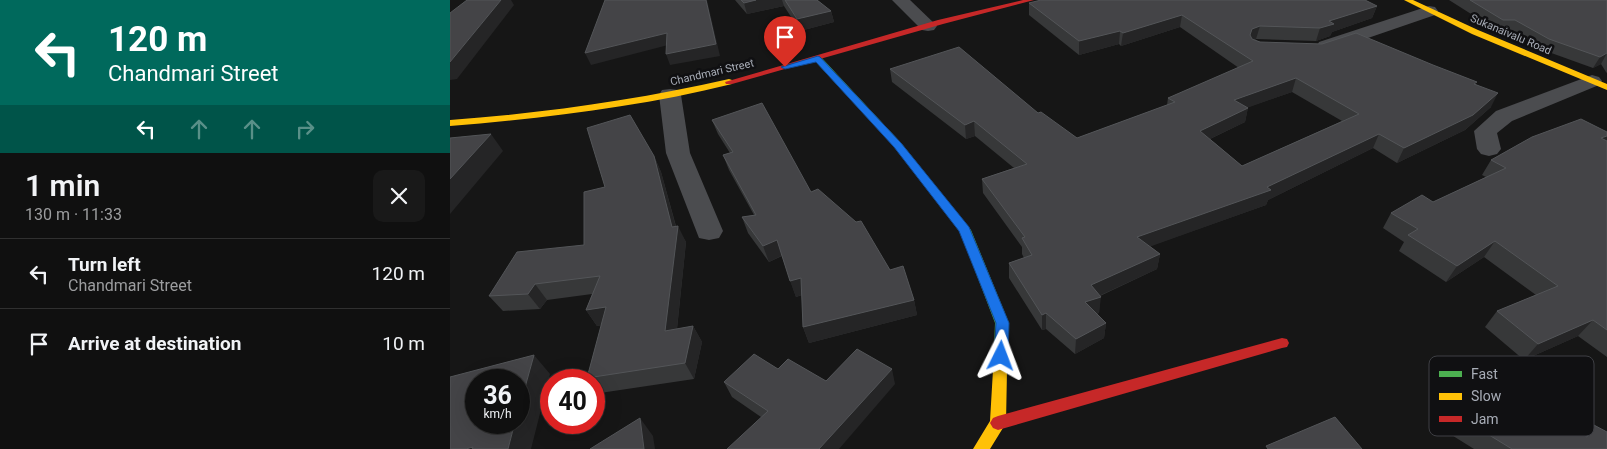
<!DOCTYPE html>
<meta charset="utf-8">
<style>
body{margin:0;font-family:Roboto,sans-serif;background:#191919;color:#f1f3f6;height:100vh;display:flex;flex-direction:column;font-size:19px;white-space:nowrap}
*{box-sizing:border-box;margin:0}
p{font-size:16px;color:#9c9d9f}
.icon{flex:none;width:28px;height:28px;fill:none;stroke:currentColor;stroke-width:2;stroke-linecap:round;stroke-linejoin:round}
.map{position:relative;flex:1;overflow:hidden}
.drawer{display:flex;flex-direction:column;background:#101010;width:450px}
.drawer>*{flex:none}
.top-card{background:#00695c;color:#fff;overflow:hidden}
.speed{position:absolute;left:15px;top:369px;display:flex;gap:10px;font-size:25px;font-weight:700;text-align:center}
.speed>*{display:grid;place-content:center;width:65px;height:65px;border-radius:50%;background:#101010;box-shadow:0 5px 20px #0002,0 0 0 1px #303030;line-height:1}
.speed small{font-size:12px;font-weight:400}
.speed .limit{border:8px solid #d22;background:#fff;color:#111}
.pin{position:absolute;display:grid;place-items:center;width:42px;height:42px;color:#fff;margin:-51px -21px;border-radius:50% 50% 50% 0;rotate:-45deg;box-shadow:0 0 5px #0007}
.pin .icon{rotate:45deg}
.me{position:absolute;width:55px;margin:-28px;rotate:3deg;stroke-linejoin:round;filter:drop-shadow(0 0 4px #0008)}
.turn{display:flex;align-items:center;gap:18px;height:105px;padding:0 25px;font-size:22px}
.turn .icon{width:65px;height:65px;stroke-width:2.5}
.turn b{display:block;font-size:35px;line-height:42px}
.lanes{display:flex;align-items:center;height:48px;padding:0 25px;background:#0003;justify-content:center;gap:25px;direction:ltr}
.lanes .off{opacity:.35}
.round{display:grid;place-items:center;flex:none;width:52px;height:52px;border-radius:10px;background:#191919}
.headline{display:flex;align-items:center;justify-content:space-between;height:85px;padding:0 25px}
h1{font-size:30px;font-weight:600;line-height:38px}
ul{padding:0;list-style:none}
li{display:flex;align-items:center;gap:15px;height:70px;padding:0 25px;border-top:1px solid #303030}
li div{flex:1}
li b{display:block;font-size:19px}
li em{font-style:normal}
main{display:flex;flex:1;min-height:0}
.map>svg:first-child{display:block}
.lines{fill:none;stroke-linecap:round;stroke-linejoin:round}
.street{fill:#4b4c4f;fill-rule:evenodd}
.fast{fill:#4caf50;fill-rule:evenodd}
.slow{fill:#ffc107;fill-rule:evenodd}
.jam{fill:#c62828;fill-rule:evenodd}
.wall{fill:#373839;fill-rule:evenodd}
.shaded-wall{fill:#252526}
.building{fill:#444447;stroke:#535558;fill-rule:evenodd}
.route{fill:#1a73e8;stroke:#114b97}
.labels{text-anchor:middle;stroke-width:5;stroke-linejoin:round;paint-order:stroke}
.far-street-label{font-size:11px;fill:#a8adb7;stroke:#101012}
.key{fill:#101012;stroke:#3e3f44;stroke-width:1}
.key-label{font-size:14px;fill:#a8adb7}
</style>
<main>
<section class="drawer">
<div class="top-card">
<div class="turn"><svg class="icon" aria-label="left" viewBox="0 0 24 24"><path d="M17 20v-9H6M10 6l-5 5 5 5"/></svg><div><b>120 m</b>Chandmari Street</div></div>
<div class="lanes"><svg class="icon" aria-label="left" viewBox="0 0 24 24"><path d="M17 20v-9H6M10 6l-5 5 5 5"/></svg><svg class="icon off" aria-label="ahead" viewBox="0 0 24 24"><path d="M12 20V5M6 11l6-6 6 6"/></svg><svg class="icon off" aria-label="ahead" viewBox="0 0 24 24"><path d="M12 20V5M6 11l6-6 6 6"/></svg><svg class="icon off" aria-label="right" viewBox="0 0 24 24"><path d="M7 20v-9h11M14 6l5 5-5 5"/></svg></div>
</div>
<div class="headline"><div><h1>1 min</h1><p>130 m · 11:33</p></div><a class="round"><svg class="icon" aria-label="close" viewBox="0 0 24 24"><path d="M6 6l12 12M18 6L6 18"/></svg></a></div>
<ul>
<li><svg class="icon" aria-label="left" viewBox="0 0 24 24"><path d="M17 20v-9H6M10 6l-5 5 5 5"/></svg><div><b>Turn left</b><p>Chandmari Street</p></div><em>120 m</em></li>
<li><svg class="icon" aria-label="arrive" viewBox="0 0 24 24"><path d="M6 21V4h12l-3 4 3 4H6"/></svg><div><b>Arrive at destination</b></div><em>10 m</em></li>
</ul>
</section>
<div class="map">
<svg width="1157" height="449" viewBox="0 0 1157 449">
<rect width="100%" height="100%" fill="#161616"/>
<g class="lines">
<g class="street">
<polygon points="442,0 460,0 487,26 484,30 478,31 472,30"/>
<polygon points="979,6 985,7 988,11 985,15 883,50 876,52 869,50 867,46 869,42"/>
<polygon points="1142,75 1149,77 1152,81 1149,85 1062,121 1047,133 1051,149 1047,154 1039,156 1031,154 1027,149 1024,131 1046,111"/>
<polygon points="220,89 228,90 231,95 240,153 273,231 269,238 259,240 249,238 216,153 209,95 212,90"/>
</g>
<polygon class="fast" points="365,57 371,57 451,143 521,230 559,323 557,370 555,374 550,376 545,374 543,370 545,323 510,231 445,147 365,61"/>
<g class="slow">
<polygon points="954,0 963,0 1028,30 1157,84 1157,90 1022,34"/>
<path d="M279,79L282,80V84C189,107 95,118 0,126V120C94,113 187,100 279,79Z"/>
<polygon points="550,364 555,366 557,370 556,423 540,449 523,449 540,421 543,370 545,366"/>
</g>
<g class="jam">
<polygon points="573,0 584,0 493,24 282,84 276,84 275,82 488,20"/>
<polygon points="832,338 837,339 839,343 837,347 832,348 548,430 543,428 540,423 543,418 548,416"/>
</g>
</g>
<g class="wall">
<polygon points="285,0 367,0 381,11 384,22 350,31 334,6 297,14"/>
<polygon points="999,0 1157,0 1157,73 1156,72 1151,64 1143,68 1093,50 1060,30 1048,31"/>
<path d="M579,3L927,6L922,18L882,32L880,36L866,41L806,39L805,40L810,42L1026,84L1041,107L1015,130L947,163L923,148L818,200L816,205L700,246L710,254L707,269L650,296L649,313L646,314L656,323L654,338L625,354L596,329L592,330L559,278V263L574,258L572,254V247L533,193L532,179L564,168L525,136L516,139L442,82L440,69L588,113L627,138L717,105L718,98L789,68L730,27L671,46L669,44L629,55L579,15ZM842,92L892,121L792,166L760,139L795,122L798,107Z"/>
<polygon points="262,120 361,192 440,270 464,300 467,315 359,343 353,327 352,295 346,297 332,256 319,262 298,233 292,217 304,215 279,170 273,155 280,153 268,134"/>
<polygon points="1157,132 1157,357 1128,336 1074,360 1035,327 1047,311 1086,295 1034,257 996,282 949,251 954,242 933,228 941,213 983,202 1036,177 1032,175 1041,160"/>
<polygon points="204,156 211,172 226,226 236,242 227,329 243,326 252,342 244,379 150,393 144,386 144,380 139,380 137,378 152,325 147,326 136,310 142,294 97,300 90,309 53,311 39,296 134,245 155,187"/>
<polygon points="328,369 376,381 445,384 311,417 282,397 274,382"/>
<polygon points="1036,380 1131,434 1142,424 1157,449 1024,449 1000,434 1023,395"/>
</g>
<g class="shaded-wall">
<polygon points="51,0 61,0 64,5 7,79 0,80 0,62"/>
<polygon points="256,0 257,0 270,56 220,65 216,54"/>
<polygon points="306,0 332,0 334,6 297,14 294,3"/>
<polygon points="927,6 922,18 882,32 880,36 866,41 870,28 879,21"/>
<polygon points="381,11 384,22 350,31 347,19"/>
<polygon points="732,15 730,27 671,46 673,33"/>
<polygon points="810,26 806,39 798,42 802,29"/>
<polygon points="670,31 669,44 629,55 629,41"/>
<polygon points="217,33 222,44 141,65 135,53"/>
<polygon points="1157,53 1151,64 1143,68 1150,57"/>
<polygon points="846,78 842,92 780,114 784,100"/>
<polygon points="1048,93 1041,107 1015,130 947,163 954,148"/>
<polygon points="798,108 795,122 747,145 750,131"/>
<polygon points="524,121 525,136 516,139 515,125"/>
<polygon points="41,134 53,151 0,214 0,179"/>
<polygon points="929,134 923,148 818,200 816,205 685,252 687,237 817,187"/>
<polygon points="1157,136 1157,141 1151,138"/>
<polygon points="204,156 211,172 227,231 228,226 236,242 225,347 215,331 222,227"/>
<polygon points="327,240 333,255 319,262 313,246"/>
<polygon points="1045,241 1034,257 996,282 1007,266"/>
<polygon points="710,254 707,269 640,300 641,285"/>
<polygon points="351,278 357,293 346,297 340,281"/>
<polygon points="85,284 97,300 90,309 78,294"/>
<polygon points="651,297 649,313 633,318 635,302"/>
<polygon points="464,300 467,315 359,343 353,327"/>
<polygon points="156,307 167,322 147,326 136,310"/>
<polygon points="596,313 596,329 592,330 592,315"/>
<polygon points="1143,320 1128,336 1074,360 1088,344"/>
<polygon points="656,323 654,338 625,354 626,339"/>
<polygon points="243,326 252,342 244,379 235,363"/>
<polygon points="84,355 100,374 81,449 58,449 65,422 69,422 69,409"/>
<polygon points="442,369 445,384 389,449 369,449"/>
<polygon points="190,418 203,436 205,449 194,449"/>
</g>
<g class="building">
<polygon points="17,0 51,0 0,62 0,13"/>
<polygon points="155,0 256,0 266,44 216,54 217,33 135,53"/>
<polygon points="291,0 306,0 294,3"/>
<polygon points="335,0 367,0 381,11 347,19"/>
<path d="M591,0H915L927,6L879,21L884,24L870,28L810,26L802,29L800,35L802,39L810,42L872,44L906,33L983,65L1027,82L1024,84L1048,93L1023,115L954,148L929,134L817,187L821,190L687,237L710,254L641,285L651,297L635,302L656,323L626,339L596,313L592,315L559,263L582,255L572,238L575,237L532,179L577,164L524,121L515,125L440,69L509,47L588,113L591,112L627,138L725,102L718,98L803,61L732,15L673,33L670,31L629,41L579,3ZM846,78L909,114L792,166L750,131L798,108L784,100Z"/>
<polygon points="1020,0 1157,0 1157,53 1150,57 1099,39 1065,20 1053,20"/>
<polygon points="312,103 361,192 368,189 406,222 411,221 440,270 453,266 464,300 353,327 351,278 340,281 327,240 313,246 292,217 306,215 273,155 283,152 262,120"/>
<polygon points="180,115 204,156 222,227 228,226 215,331 243,326 235,363 137,378 156,307 136,310 150,276 85,284 78,294 39,296 67,252 134,245 134,192 155,187 137,128"/>
<polygon points="1131,119 1157,132 1157,136 1151,138 1157,141 1157,330 1143,320 1088,344 1047,311 1108,286 1045,241 1007,266 958,235 968,229 941,213 972,195 983,202 1056,168 1041,160 1082,137"/>
<polygon points="41,134 0,179 0,138"/>
<polygon points="407,349 442,369 369,449 277,449 318,411 274,382 304,354 328,369 338,359 376,381"/>
<polygon points="84,355 69,409 69,380 26,380 26,422 65,422 58,449 22,449 23,447 16,449 0,449 0,377"/>
<polygon points="1036,380 1137,437 1142,424 1157,432 1157,449 1062,449 1013,419"/>
<polygon points="885,417 912,449 818,449 816,446"/>
<polygon points="190,418 194,449 140,449"/>
</g>
<polygon class="route" points="368,56 370,57 451,143 519,227 559,323 558,356 556,360 551,362 546,360 544,356 546,323 509,231 444,147 366,62 335,69 331,67"/>
<g class="labels">
<g class="far-street-label">
<text transform="translate(1061 34) rotate(23)" y="4">Sukanaivalu Road</text>
<text transform="translate(262 72) rotate(-13)" y="4">Chandmari Street</text>
</g>
</g>
<rect x="979" y="356" width="165" height="80" rx="8" class="key"/>
<rect x="989" y="371" width="23" height="6" fill="#4caf50"/>
<rect x="989" y="393" width="23" height="7" fill="#ffc107"/>
<rect x="989" y="416" width="23" height="6" fill="#c62828"/>
<g class="key-label">
<text x="1021" y="379">Fast</text>
<text x="1021" y="401">Slow</text>
<text x="1021" y="424">Jam</text>
</g>
</svg>
<div class="speed"><div>36<small>km/h</small></div><div class="limit">40</div></div>
<div class="pin" style="left:335px;top:67px;background:#d93025"><svg class="icon" aria-label="arrive" viewBox="0 0 24 24"><path d="M6 21V4h12l-3 4 3 4H6"/></svg></div>
<svg class="me" style="left:551px;top:356px" viewBox="-20 -20 40 40"><path d="M0-17L14 15 0 8-14 15z" fill="#1a73e8" stroke="#fff" stroke-width="4"/></svg>
</div>
</main>
